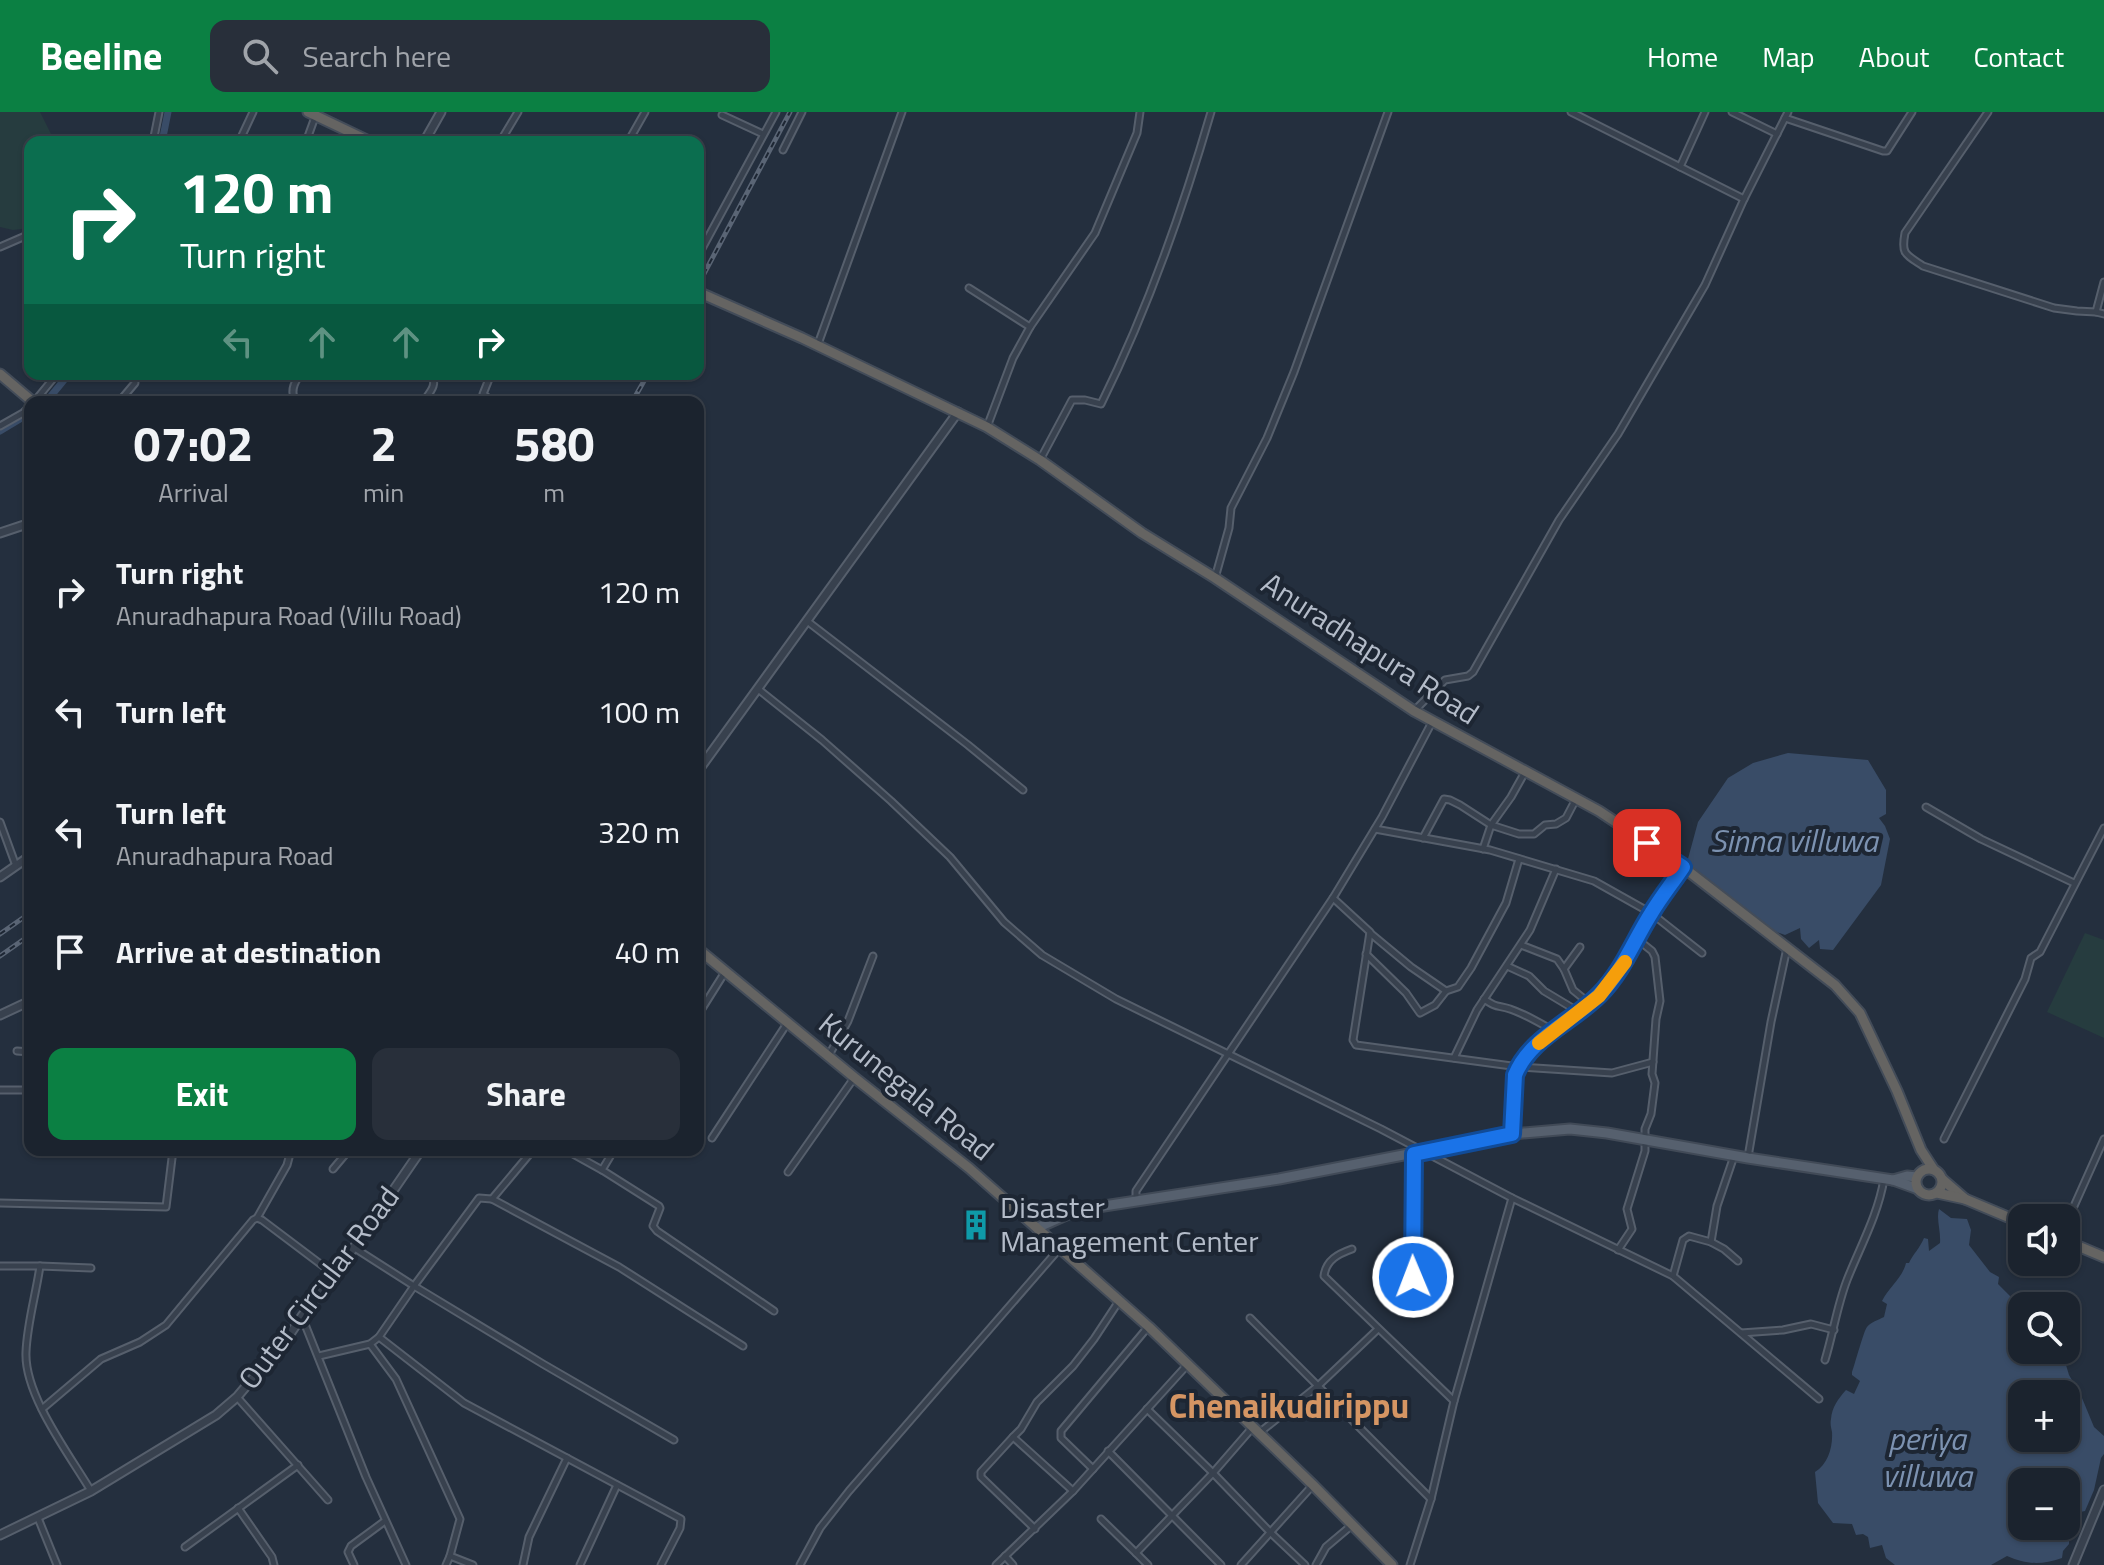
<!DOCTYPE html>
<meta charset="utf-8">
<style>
body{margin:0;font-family:"Titillium Web",sans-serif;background:#282f3a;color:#f1f3f6;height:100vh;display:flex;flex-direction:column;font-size:30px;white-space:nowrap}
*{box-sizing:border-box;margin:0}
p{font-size:26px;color:#a0a4aa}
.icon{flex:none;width:44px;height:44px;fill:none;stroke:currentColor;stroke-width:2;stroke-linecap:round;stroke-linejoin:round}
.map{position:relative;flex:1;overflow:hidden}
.side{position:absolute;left:24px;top:284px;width:680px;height:760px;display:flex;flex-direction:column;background:#1b232e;border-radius:16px;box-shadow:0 2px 6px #0004,0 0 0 2px #39404a}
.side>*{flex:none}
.guide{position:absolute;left:24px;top:24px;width:680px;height:244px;border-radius:16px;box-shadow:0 2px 6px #0004,0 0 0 2px #39404a;background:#0b6e4f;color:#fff;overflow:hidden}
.controls{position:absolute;left:2008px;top:1092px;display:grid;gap:16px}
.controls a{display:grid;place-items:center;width:72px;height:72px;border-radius:16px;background:#1b232e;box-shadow:0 2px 6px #0004,0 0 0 2px #39404a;font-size:40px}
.pin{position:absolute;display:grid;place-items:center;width:68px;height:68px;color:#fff;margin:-34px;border-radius:16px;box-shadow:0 4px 12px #0006}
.me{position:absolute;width:88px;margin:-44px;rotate:359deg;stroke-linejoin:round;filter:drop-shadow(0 0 6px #0008)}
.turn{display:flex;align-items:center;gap:28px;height:168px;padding:0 24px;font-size:36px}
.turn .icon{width:104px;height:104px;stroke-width:2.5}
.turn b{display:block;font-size:56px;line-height:68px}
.lanes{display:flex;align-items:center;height:76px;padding:0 24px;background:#0003;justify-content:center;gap:40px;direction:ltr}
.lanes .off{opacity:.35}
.eta{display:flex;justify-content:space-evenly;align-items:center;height:136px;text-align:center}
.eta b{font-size:48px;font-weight:700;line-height:56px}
.action{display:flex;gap:16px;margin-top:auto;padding:16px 24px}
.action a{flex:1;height:92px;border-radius:16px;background:#0b8043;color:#fff;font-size:32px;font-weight:700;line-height:92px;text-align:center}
.action a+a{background:#282f3a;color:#f1f3f6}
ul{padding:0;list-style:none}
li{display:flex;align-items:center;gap:24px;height:120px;padding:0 24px}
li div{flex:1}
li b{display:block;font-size:30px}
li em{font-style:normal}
header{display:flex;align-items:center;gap:48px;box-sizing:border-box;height:112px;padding:0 40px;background:#0b8043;color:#fff}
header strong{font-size:38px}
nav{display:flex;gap:44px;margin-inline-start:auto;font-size:28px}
.search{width:560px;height:72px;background:#282f3a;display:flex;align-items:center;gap:20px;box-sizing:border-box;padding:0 28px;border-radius:16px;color:#a0a4aa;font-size:30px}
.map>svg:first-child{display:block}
.green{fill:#263c3f}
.water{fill:#394c67;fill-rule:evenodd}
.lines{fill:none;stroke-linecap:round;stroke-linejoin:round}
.canal{stroke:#394c67;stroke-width:7}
.minor-casing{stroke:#565f6c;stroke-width:9}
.tertiary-casing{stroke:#565f6c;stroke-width:11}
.primary-casing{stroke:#414a57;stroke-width:13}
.trunk-casing{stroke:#434c59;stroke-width:13}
.minor{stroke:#38414e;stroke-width:5}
.tertiary{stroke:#38414e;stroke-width:7}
.primary{stroke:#56606e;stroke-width:9}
.trunk{stroke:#656462;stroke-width:9}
.rail-casing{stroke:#5a6575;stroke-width:5}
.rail{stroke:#1d2633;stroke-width:2;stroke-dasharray:6;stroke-linecap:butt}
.route-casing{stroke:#114b97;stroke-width:20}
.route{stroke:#1a73e8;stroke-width:14}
.slow{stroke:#f59e0b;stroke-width:14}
.labels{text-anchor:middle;stroke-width:8;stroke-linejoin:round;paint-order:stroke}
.street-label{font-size:30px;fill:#b4bcc9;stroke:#1d2633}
.poi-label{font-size:30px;fill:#b4bcc9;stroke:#1d2633;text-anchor:start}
.water-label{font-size:32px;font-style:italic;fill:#7c92b1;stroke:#1d2633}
.quarter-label{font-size:34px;font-weight:bold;fill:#d59563;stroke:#1d2633}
</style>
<header>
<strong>Beeline</strong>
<div class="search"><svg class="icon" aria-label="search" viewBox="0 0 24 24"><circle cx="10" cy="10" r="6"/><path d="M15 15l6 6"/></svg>Search here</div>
<nav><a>Home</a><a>Map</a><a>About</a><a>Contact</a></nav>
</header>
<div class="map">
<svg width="2104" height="1453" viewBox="0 0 2104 1453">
<rect width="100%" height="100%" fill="#242f3e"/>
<g class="green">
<polygon points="0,0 40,0 55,30 30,30 30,116 13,118 0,115"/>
<polygon points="2085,821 2104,828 2104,926 2047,900"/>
</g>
<g class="water">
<polygon points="1788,641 1868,648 1886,678 1886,702 1879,706 1885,714 1890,727 1881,773 1833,838 1820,837 1819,828 1809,836 1801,827 1800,816 1785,823 1771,818 1686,754 1698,710 1728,666 1753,651"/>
<path d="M1939,1097L1951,1106L1967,1107L1971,1118L1969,1133L1990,1160L1999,1165L1998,1172L2010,1184L2022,1203V1238H2050L2058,1252L2066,1253L2069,1263L2082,1286L2094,1315L2104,1324V1342L2101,1346L2094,1378L2085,1399L2075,1401L2069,1422V1432L2063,1439L2062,1446C2041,1453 2028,1453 2007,1444L1991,1453H1895L1886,1446L1882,1433L1870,1436L1868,1425L1863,1422L1856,1423L1852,1412L1833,1411L1818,1391L1815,1360C1828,1352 1833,1335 1832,1320C1831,1315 1830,1312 1831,1307C1832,1295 1838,1287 1846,1278L1854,1282L1860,1269L1852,1263V1260C1855,1252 1864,1218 1867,1215C1871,1210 1878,1208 1884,1205L1887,1192L1882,1189C1889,1175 1903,1165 1906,1151H1909C1913,1142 1920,1136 1924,1126L1928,1127L1929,1139L1940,1131C1941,1119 1936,1107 1939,1097ZM2022,1282H2066V1326H2022ZM2022,1370H2066V1414H2022Z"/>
</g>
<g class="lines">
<g class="canal">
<polyline points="162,30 168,0"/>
<polyline points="46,290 69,262"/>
<polyline points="0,319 30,301"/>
</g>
<g class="minor-casing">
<g id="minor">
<polyline points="1571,0 1744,87"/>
<polyline points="1732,0 1777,22"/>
<path d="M1988,0L1905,121C1901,142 1905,142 1923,154L2054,196L2077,199L2096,200L2104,202"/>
<polyline points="722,3 763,22"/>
<polyline points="1785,6 1883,39 1887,39 1912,0"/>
<polyline points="153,30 159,0"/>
<polyline points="239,30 253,0"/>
<polyline points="306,30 315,5"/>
<polyline points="500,30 518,0"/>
<polyline points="628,30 645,0"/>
<polyline points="783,38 802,0"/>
<polyline points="1680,55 1705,0"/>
<polyline points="0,135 30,122"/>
<polyline points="698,144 776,0"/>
<polyline points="969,176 1030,215"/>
<polyline points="2096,200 2104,170"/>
<polyline points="818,232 902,0"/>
<polyline points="491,262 483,282 493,290"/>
<polyline points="34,290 57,262"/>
<polyline points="119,290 135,271"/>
<path d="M296,290C290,280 293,271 301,262"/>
<path d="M423,290C430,280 438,273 431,262"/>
<polyline points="0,314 23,301 30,294"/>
<polyline points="987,315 1013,246 1030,215 1095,121 1137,21 1140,0"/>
<path d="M1040,348L1072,288H1085L1101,292C1147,199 1182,100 1211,0"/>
<polyline points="1215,466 1229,416 1231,396 1267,326 1294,260 1388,0"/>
<polyline points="807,509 968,633 1023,678"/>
<polyline points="758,577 822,628 891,689 950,745 1004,810 1042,843 1116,887 1381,1017 1512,1086 1673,1164 1819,1287"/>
<polyline points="1414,599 1445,568 1468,564 1473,560 1559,408 1618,322 1705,173 1744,87 1788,0"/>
<polyline points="1926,695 1981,727 2074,771"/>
<polyline points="0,710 16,754"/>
<polyline points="1375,717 1490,738 1594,769 1651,801 1702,841"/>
<polyline points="1423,726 1444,687 1450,688 1460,693 1491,713 1519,722 1534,722 1545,713 1556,712 1566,706 1576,687"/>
<polyline points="1483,737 1491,713 1511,685 1525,660"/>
<polyline points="1333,786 1370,820 1353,928 1356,933 1519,955 1612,961 1653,950"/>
<polyline points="1370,821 1411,855 1446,879"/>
<polyline points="1521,833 1557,847 1564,857 1573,878 1589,891"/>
<polyline points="1366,842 1406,881 1420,901 1435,893 1446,879 1458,875 1471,856 1506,791 1519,747"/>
<polyline points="1507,854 1529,864 1544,879 1579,900"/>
<polyline points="1564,857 1580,835"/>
<path d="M1484,887C1497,896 1497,893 1510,897C1525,902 1540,911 1554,919"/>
<polyline points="698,903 725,860"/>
<polyline points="17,939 30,940"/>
<polyline points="829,943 848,909 873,844"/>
<polyline points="1454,946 1477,898 1530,818 1556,757"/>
<polyline points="0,978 30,978"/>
<path d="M1512,1022L1515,963C1530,927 1572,910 1599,884C1622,860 1634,829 1651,801C1661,785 1672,771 1683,755"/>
<polyline points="712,1026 788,910"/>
<polyline points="1944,1027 2025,867 2031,846 2040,840 2104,716"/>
<polyline points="517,1038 527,1044"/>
<polyline points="533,1038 492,1087 619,1155 743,1234"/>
<polyline points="566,1038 602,1058"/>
<polyline points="614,1038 602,1058 659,1094 660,1096 653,1114 657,1119 774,1199"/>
<polyline points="1748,1045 1771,910 1787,836"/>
<polyline points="333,1057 349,1038"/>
<polyline points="788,1060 854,966"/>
<polyline points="1136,1088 1136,1079 1333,786 1382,705 1432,610"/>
<polyline points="0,1091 166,1095 173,1038"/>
<polyline points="257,1106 287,1053 291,1038"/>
<polyline points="2066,1112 2104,1027"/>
<polyline points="1711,1130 1724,1137 1738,1149"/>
<polyline points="353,1135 414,1174 479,1086 492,1087"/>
<path d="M1352,1137C1338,1142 1326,1148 1324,1164L1454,1289"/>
<polyline points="1618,1138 1632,1117 1627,1097 1645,1039 1645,1017 1651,1002 1655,971 1652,962 1656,907 1660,889 1655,845 1652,839 1637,827"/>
<path d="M0,1154H40C36,1182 27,1212 26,1240C24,1283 69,1342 91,1379"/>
<polyline points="40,1154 91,1156"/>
<polyline points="1673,1164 1683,1128 1689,1124 1711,1130 1717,1094 1734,1044"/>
<polyline points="1413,1181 1412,1122 1414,1042"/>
<polyline points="302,1205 366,1365 406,1453"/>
<polyline points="1250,1206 1431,1387"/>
<polyline points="1741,1221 1783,1218 1811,1212 1834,1218"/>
<polyline points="379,1225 464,1291 681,1407 680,1416 661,1453"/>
<polyline points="370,1232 396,1267 460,1407 450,1444"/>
<polyline points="319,1244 370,1232 379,1225 414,1174 543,1252 674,1328"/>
<path d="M1825,1248C1833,1222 1837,1194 1847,1168C1860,1135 1878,1103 1884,1067"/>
<polyline points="237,1285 328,1388"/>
<polyline points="42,1297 101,1247 140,1230 166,1213 253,1108 257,1106 262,1108 335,1163"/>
<polyline points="1147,1297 1213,1361 1270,1420 1305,1453"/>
<polyline points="1259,1321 1319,1273 1378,1217"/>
<polyline points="1013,1325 1021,1317 1037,1290 1073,1254 1094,1227 1119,1189"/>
<polyline points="1108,1339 1221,1453"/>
<polyline points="1093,1357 1061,1326 1061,1319 1148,1215"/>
<polyline points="238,1396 272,1445 274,1453"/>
<polyline points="38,1406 57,1453"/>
<polyline points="1101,1407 1136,1441 1213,1361 1252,1316"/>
<polyline points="1035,1417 981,1365 981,1360 1013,1325 1073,1379"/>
<polyline points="185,1435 298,1353"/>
<polyline points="1136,1441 1148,1453"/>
<polyline points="1005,1444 1013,1453"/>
<polyline points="354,1453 348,1440 351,1434 385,1409"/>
<polyline points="446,1453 450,1444 473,1453"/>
<polyline points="523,1453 529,1425 567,1346"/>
<polyline points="580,1453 617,1373"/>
<polyline points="800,1453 820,1416 849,1379 1059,1137"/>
<polyline points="996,1453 1073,1379 1188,1252"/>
<polyline points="1241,1453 1312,1374"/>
<polyline points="1316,1453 1326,1435 1352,1413"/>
<polyline points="1410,1453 1431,1387 1454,1289 1512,1086"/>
</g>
</g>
<g class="tertiary-casing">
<g id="tertiary">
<polyline points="424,30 441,0"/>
<polyline points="0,421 30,411"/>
<polyline points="698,659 958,300"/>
<polyline points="0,765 30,744"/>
<polyline points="0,903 30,889"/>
<polyline points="0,1423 91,1379 216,1303 237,1285 290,1222 302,1204 335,1163 421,1038"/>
<polyline points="2073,1453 2104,1378"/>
</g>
</g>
<g class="primary-casing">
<g id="primary">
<polyline points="1893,1068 1907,1064 1917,1065"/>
<polyline points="1023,1103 1064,1098 1078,1098 1279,1067 1512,1022 1570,1017 1607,1021 1748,1046 1893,1068 1918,1077"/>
<polyline points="1037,1116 1075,1099"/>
</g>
</g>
<g class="trunk-casing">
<g id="trunk">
<polyline points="308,0 371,30"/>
<polyline points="698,180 802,226 987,315 1040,348 1142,421 1215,466 1414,599 1599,699 1683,755 1835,873 1860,901 1897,979 1921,1038 1934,1058"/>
<polyline points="0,262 33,290"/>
<polyline points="698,837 855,966 969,1056 1149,1215 1313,1373 1392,1453"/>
<circle cx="1929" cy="1070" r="13"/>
<polyline points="1942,1067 1965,1087"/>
<polyline points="1937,1081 1965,1087 2022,1111"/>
<polyline points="2066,1129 2104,1145"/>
</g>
</g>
<use href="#minor" class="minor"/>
<use href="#tertiary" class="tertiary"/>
<use href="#primary" class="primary"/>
<use href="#trunk" class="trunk"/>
<g class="rail-casing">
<g id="rail">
<polyline points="698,173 790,0"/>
<polyline points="632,290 648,262"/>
<polyline points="0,822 30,801"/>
<polyline points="0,844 30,823"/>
</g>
</g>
<use href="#rail" class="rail"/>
</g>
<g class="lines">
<g class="route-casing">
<path id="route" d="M1413,1165L1414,1042L1512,1022L1515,963C1530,926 1572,910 1599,883C1623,859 1634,828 1652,800C1661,785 1673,770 1683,755L1647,731"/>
</g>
<use href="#route" class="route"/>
<polyline class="slow" points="1539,931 1599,884 1625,850"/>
</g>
<defs>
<g id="building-bare" transform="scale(2.4)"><path d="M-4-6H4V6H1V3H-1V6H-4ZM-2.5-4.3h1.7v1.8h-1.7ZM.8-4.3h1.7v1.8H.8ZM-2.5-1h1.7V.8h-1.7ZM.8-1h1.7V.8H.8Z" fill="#0f9aa8" stroke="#1d2633" stroke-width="2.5" paint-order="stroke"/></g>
</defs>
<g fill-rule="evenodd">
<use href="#building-bare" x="976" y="1113"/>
</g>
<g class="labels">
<g class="street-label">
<text transform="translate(1370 537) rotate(33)" y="10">Anuradhapura Road</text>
<text transform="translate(906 975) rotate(39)" y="10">Kurunegala Road</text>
<text transform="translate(319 1176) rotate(-53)" y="10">Outer Circular Road</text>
</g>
<g class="poi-label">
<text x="1000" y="1106">Disaster<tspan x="1000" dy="34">Management Center</tspan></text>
</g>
<g class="water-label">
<text x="1794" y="740">Sinna villuwa</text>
<text x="1927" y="1338">periya<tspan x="1927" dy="37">villuwa</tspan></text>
</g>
<g class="quarter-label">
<text x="1289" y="1306">Chenaikudirippu</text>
</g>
</g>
</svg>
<div class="controls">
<a><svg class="icon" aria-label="sound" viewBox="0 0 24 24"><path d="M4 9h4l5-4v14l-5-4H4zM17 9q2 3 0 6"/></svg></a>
<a><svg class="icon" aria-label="search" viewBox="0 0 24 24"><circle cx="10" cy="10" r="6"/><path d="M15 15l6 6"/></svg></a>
<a>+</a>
<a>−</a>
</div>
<div class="pin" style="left:1647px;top:731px;background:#d93025"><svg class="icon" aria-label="arrive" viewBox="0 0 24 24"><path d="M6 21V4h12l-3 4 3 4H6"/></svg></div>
<svg class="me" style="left:1413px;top:1165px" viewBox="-20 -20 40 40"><circle r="17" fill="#1a73e8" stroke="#fff" stroke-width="3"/><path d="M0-11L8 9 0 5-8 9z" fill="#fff"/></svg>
<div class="guide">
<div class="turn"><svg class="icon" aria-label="right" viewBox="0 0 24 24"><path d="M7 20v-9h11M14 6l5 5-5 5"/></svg><div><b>120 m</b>Turn right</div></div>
<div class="lanes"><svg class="icon off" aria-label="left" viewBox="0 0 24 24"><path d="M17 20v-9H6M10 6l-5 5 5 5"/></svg><svg class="icon off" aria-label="ahead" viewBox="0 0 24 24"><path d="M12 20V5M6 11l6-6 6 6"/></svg><svg class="icon off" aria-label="ahead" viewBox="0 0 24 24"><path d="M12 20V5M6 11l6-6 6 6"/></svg><svg class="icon" aria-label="right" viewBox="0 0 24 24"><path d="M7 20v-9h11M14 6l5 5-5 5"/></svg></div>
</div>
<section class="side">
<div class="eta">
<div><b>07:02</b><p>Arrival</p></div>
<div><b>2</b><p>min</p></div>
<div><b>580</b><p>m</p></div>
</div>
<ul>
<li><svg class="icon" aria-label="right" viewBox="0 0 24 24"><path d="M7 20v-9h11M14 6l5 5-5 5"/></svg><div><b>Turn right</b><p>Anuradhapura Road (Villu Road)</p></div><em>120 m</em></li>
<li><svg class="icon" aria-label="left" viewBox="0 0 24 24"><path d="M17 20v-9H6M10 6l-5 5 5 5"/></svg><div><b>Turn left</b></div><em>100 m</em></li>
<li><svg class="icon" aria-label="left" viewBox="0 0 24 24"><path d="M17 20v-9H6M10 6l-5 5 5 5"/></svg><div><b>Turn left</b><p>Anuradhapura Road</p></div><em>320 m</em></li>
<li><svg class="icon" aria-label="arrive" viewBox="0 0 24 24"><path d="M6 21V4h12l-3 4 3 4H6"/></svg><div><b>Arrive at destination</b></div><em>40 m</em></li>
</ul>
<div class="action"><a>Exit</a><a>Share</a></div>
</section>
</div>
